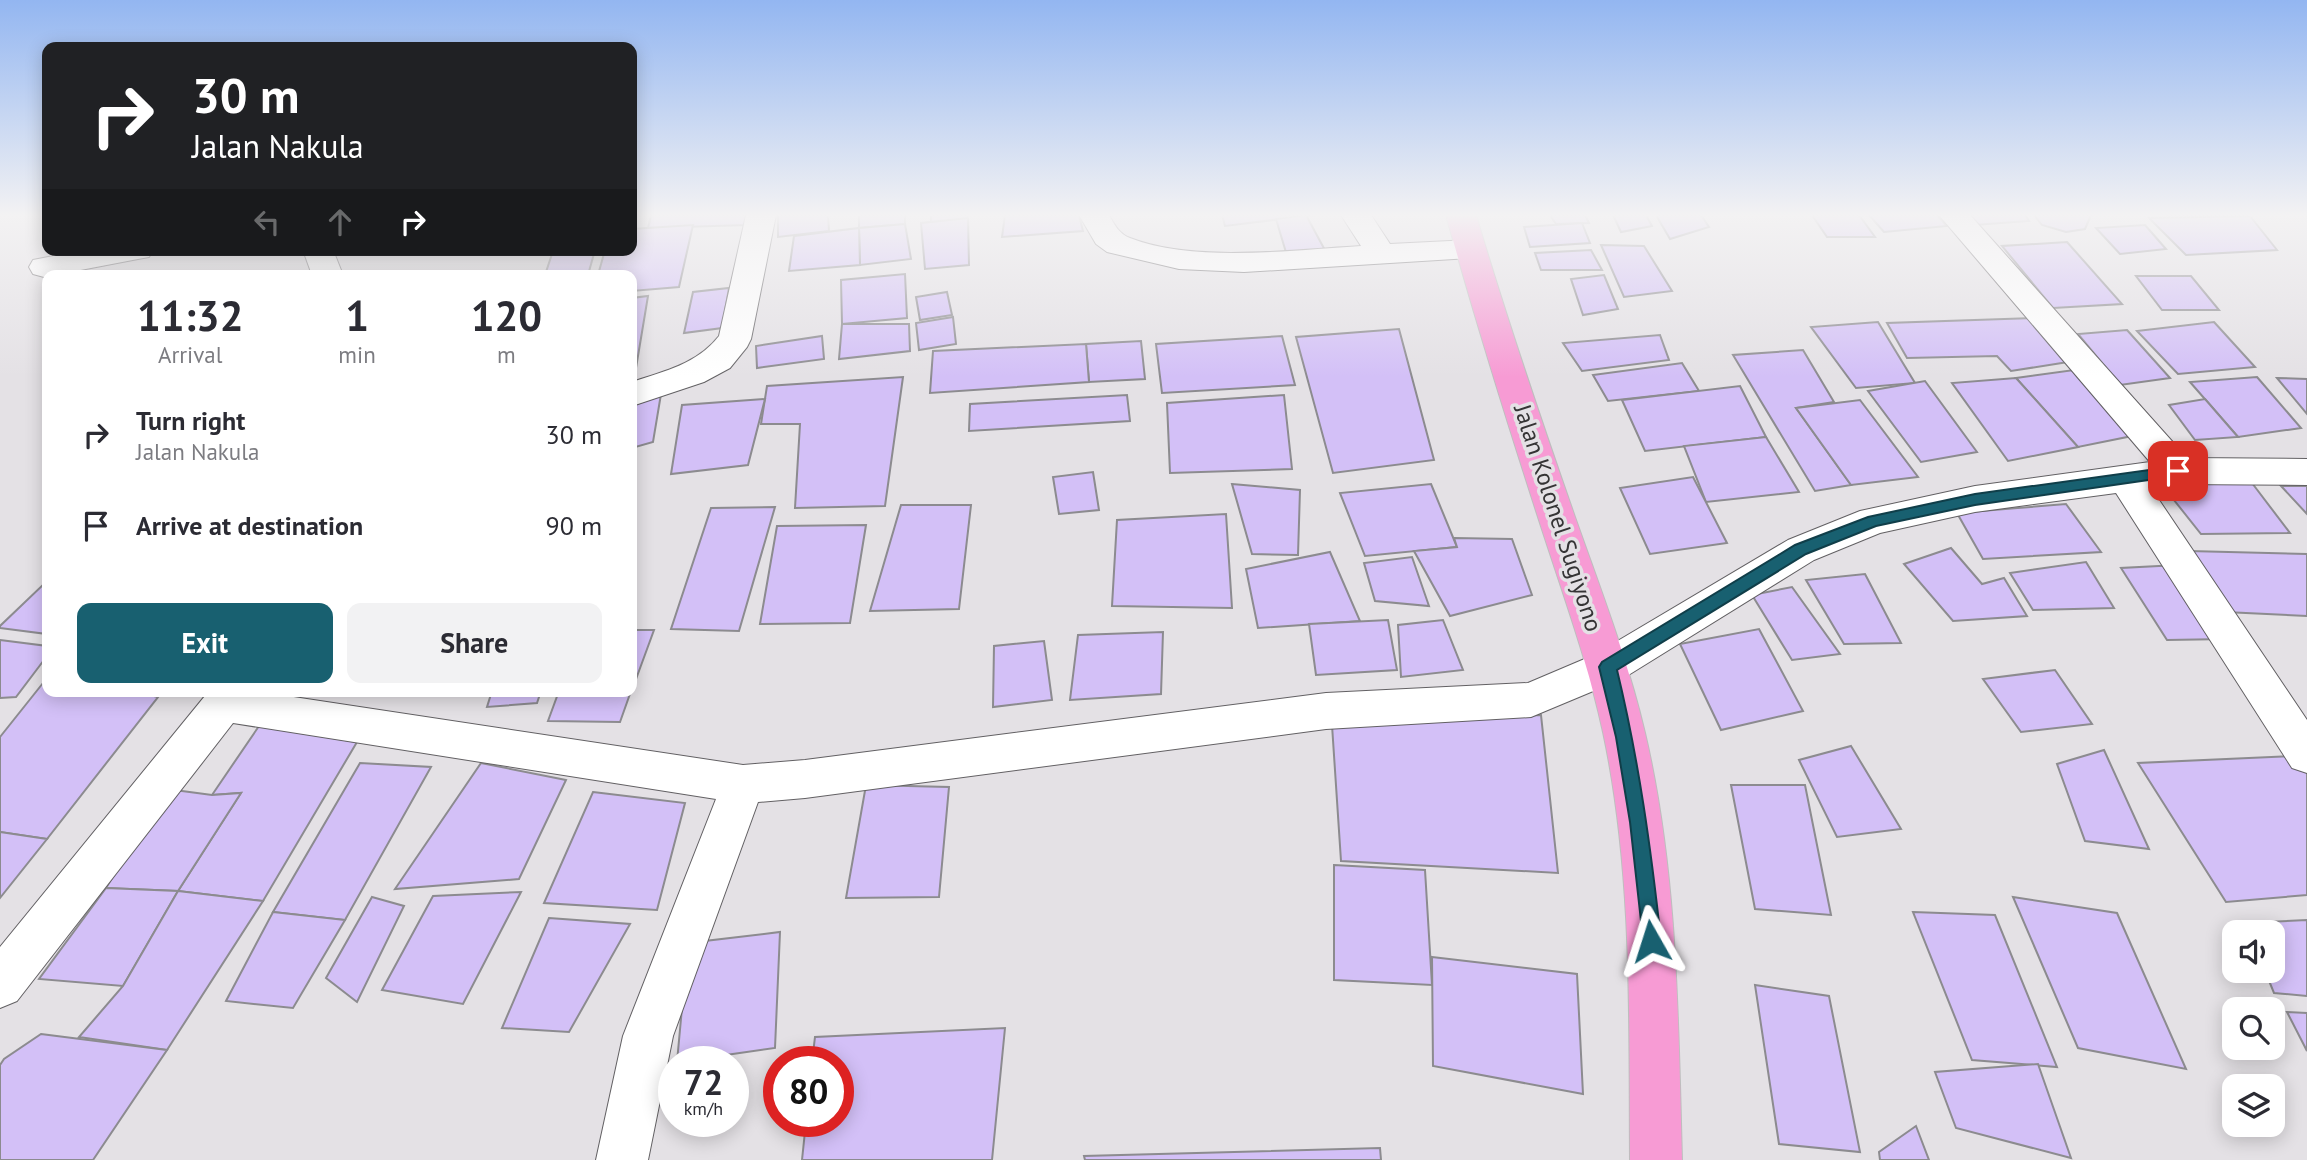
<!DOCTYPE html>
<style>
body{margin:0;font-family:"PT Sans",sans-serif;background:#f2f2f3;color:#2b2b33;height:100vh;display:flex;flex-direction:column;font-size:26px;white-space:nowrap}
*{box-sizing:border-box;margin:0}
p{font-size:23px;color:#7c7c81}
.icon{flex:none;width:38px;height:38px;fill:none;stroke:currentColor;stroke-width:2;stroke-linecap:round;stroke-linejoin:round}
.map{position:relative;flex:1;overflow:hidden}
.details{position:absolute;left:42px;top:270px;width:595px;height:427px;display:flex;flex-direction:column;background:#fff;border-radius:14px;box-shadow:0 4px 18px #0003}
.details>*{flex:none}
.banner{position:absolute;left:42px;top:42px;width:595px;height:214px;border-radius:14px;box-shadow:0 4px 18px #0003;background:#202124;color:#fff;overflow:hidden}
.controls{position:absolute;left:2222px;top:920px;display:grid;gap:14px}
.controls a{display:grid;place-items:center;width:63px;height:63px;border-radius:14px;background:#fff;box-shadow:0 4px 18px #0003;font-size:35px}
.speed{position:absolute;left:658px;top:1046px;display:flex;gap:14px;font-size:35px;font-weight:700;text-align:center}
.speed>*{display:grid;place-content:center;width:91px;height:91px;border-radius:50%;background:#fff;box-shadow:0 4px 18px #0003;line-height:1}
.speed small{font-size:18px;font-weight:400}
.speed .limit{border:10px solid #d22;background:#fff;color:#111}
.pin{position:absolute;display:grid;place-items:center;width:60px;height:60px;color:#fff;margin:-30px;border-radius:14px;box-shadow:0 4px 10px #0006}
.me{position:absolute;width:77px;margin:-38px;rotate:354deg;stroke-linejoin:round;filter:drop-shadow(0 0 5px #0008)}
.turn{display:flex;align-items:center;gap:24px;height:147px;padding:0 35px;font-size:32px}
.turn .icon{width:91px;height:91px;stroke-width:2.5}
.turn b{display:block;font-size:49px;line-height:60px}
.lanes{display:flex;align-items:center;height:66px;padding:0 35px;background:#0003;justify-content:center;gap:35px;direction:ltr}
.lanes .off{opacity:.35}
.eta{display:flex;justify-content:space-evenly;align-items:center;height:119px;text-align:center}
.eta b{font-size:42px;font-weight:700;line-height:49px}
.primary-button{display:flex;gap:14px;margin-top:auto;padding:14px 35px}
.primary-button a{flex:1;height:80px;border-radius:14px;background:#186070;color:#fff;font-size:28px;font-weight:700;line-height:80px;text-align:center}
.primary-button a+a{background:#f2f2f3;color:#2b2b33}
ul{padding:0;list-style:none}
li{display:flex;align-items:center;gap:21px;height:91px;padding:0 35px}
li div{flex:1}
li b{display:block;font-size:26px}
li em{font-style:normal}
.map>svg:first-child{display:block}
.building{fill:#d3c0f7;stroke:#8c8b8f;stroke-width:2}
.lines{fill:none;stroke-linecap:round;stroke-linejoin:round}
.minor-casing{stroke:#626063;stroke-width:2}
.highway-casing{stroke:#bebebe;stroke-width:2}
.minor{fill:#fff;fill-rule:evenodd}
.highway{fill:#f79bd4;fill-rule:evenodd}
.route{fill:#186070;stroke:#103e49;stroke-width:2}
.labels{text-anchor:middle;stroke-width:7;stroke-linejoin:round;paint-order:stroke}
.street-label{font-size:24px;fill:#353435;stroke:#e4e1e5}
</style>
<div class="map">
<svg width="2307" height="1160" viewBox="0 0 2307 1160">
<rect width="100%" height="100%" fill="#e4e1e5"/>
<g class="building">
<polygon points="651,215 748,215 746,225 648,228"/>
<polygon points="778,215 828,215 829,231 778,237"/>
<polygon points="859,215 905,215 905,224 859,228"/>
<polygon points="931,215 968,215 968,218 931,223"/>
<polygon points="1005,215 1079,215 1083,231 1002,237"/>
<polygon points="1222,215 1313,215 1225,226"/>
<polygon points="1306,215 1327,254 1288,259 1276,219"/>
<polygon points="1550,215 1585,215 1589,223 1556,224"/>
<polygon points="1613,215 1646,215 1652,226 1621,232"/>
<polygon points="1656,215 1701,215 1709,227 1670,239"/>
<polygon points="1812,215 1859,215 1875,237 1827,237"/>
<polygon points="1869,215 1937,215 1947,226 1884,232"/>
<polygon points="1966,215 2025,215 2029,221 1974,225"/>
<polygon points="2034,215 2091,215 2085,229 2066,232 2042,225"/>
<polygon points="2168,215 2247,215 2171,218"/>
<polygon points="2250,216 2277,250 2186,255 2149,218"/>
<polygon points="968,218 969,265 925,269 921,223"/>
<polygon points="1582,223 1590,243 1530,247 1524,227"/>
<polygon points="905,224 911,259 860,265 859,228"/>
<polygon points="693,225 679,287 632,291 632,275 598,275 605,250 632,250 632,229"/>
<polygon points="2145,225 2166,249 2120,254 2096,228"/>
<polygon points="859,228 860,265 789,271 794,236"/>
<polygon points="2067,242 2122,304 2053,308 2002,246"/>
<polygon points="1601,245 1644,246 1672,291 1624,297"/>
<polygon points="595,250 588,275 545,275 553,251"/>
<polygon points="1591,250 1602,270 1541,270 1535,253"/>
<polygon points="905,274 907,318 842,324 841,280"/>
<polygon points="1604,275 1618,309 1583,315 1571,279"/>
<polygon points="2136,276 2191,276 2219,310 2162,310"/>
<polygon points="729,288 722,328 684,333 693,292"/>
<polygon points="947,292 952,315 920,320 916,297"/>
<polygon points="648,296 636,368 632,369 632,298"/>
<polygon points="953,317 956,344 919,350 916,323"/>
<polygon points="2035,318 2068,362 2011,371 1997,356 1907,358 1887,323"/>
<polygon points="1878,322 1915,383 1856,388 1811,327"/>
<polygon points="2214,322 2255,367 2178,374 2137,331"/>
<polygon points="842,324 909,324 910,351 839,359"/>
<polygon points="1399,329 1434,460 1333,473 1296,337"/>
<polygon points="2127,330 2170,378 2120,385 2078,334"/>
<polygon points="1660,335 1669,360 1582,371 1563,343"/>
<polygon points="822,336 824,359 757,368 756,346"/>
<polygon points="1282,336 1295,385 1162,393 1156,344"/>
<polygon points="1141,341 1145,379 1089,382 1086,344"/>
<polygon points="1086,344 1089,382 930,393 933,351"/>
<polygon points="1803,350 1834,402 1796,408 1851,485 1815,491 1733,355"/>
<polygon points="1682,363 1699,391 1608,401 1593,375"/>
<polygon points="2074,370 2132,436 2078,447 2016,378"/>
<polygon points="903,377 885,506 795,508 800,424 761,424 767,386"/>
<polygon points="2257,377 2301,428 2238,437 2190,382"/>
<polygon points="2016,378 2078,447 2008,461 1952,383"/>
<polygon points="2277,378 2307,379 2307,414"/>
<polygon points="1925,381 1977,452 1921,462 1868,391"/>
<polygon points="1740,386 1766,437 1645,451 1622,400"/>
<polygon points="661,394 653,442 632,448 632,399"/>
<polygon points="1127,395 1130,421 969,431 970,404"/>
<polygon points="1284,395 1292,469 1170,473 1167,403"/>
<polygon points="765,399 748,465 671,474 682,405"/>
<polygon points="2205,399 2238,437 2195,440 2169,405"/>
<polygon points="1860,400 1918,477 1851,485 1796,408"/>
<polygon points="1766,437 1799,492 1706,502 1684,446"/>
<polygon points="1093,472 1099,510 1059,514 1053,477"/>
<polygon points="1693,477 1727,543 1650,554 1620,488"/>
<polygon points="2252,483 2290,533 2201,534 2162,485"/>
<polygon points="1232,484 1300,490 1298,555 1252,554"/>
<polygon points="1431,484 1457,547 1365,556 1340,493"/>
<polygon points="2281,486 2307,486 2307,514"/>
<polygon points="2066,504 2101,552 1983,559 1957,513"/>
<polygon points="901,505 971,505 959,609 870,611"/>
<polygon points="775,507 739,631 671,629 711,508"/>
<polygon points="1226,514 1232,608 1112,606 1117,520"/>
<polygon points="866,525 850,623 760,624 777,526"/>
<polygon points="1454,538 1512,539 1532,595 1450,616 1414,551 1457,547"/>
<polygon points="1951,548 1982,584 2004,578 2027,616 1953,621 1904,564"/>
<polygon points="2189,551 2307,554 2307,616 2225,612"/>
<polygon points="1330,552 1360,621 1258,628 1246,569"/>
<polygon points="1412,557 1429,606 1375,601 1364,563"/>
<polygon points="2086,562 2114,608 2033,610 2010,573"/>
<polygon points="2178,565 2226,639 2167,640 2121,568"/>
<polygon points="1865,574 1901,643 1844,644 1806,580"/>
<polygon points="47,581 47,634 0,628 0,626"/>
<polygon points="1792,587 1840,654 1792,660 1752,595"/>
<polygon points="1388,620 1397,670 1316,675 1309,624"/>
<polygon points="1443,620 1463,670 1401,677 1398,625"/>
<polygon points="1759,629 1803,711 1721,730 1680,644"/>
<polygon points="632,630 654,630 632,690"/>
<polygon points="1163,632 1161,694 1070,700 1078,635"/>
<polygon points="0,640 47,646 47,656 16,697 0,698"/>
<polygon points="1044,641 1052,700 993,707 994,646"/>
<polygon points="2055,670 2092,724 2021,732 1983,679"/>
<polygon points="47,678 47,691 132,691 158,697 47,839 0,832 0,737"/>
<polygon points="492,691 541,691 537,703 487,707"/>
<polygon points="559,691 631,691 620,722 548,721"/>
<polygon points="1541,715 1558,873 1341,861 1332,725"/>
<polygon points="259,726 357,742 263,901 178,891 241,793 212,795"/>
<polygon points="1851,746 1901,829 1837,837 1799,760"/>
<polygon points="2104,750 2149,849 2085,841 2057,764"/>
<polygon points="2296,756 2307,772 2307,895 2226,902 2138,763"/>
<polygon points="360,763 431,767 345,920 273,912"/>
<polygon points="481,763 566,780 519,879 395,889"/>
<polygon points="866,785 949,787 939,897 846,898"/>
<polygon points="1731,785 1805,785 1831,915 1755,909"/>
<polygon points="167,789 212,795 241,793 178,891 106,888"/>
<polygon points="593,792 685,803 657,910 544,903"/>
<polygon points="0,832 47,839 0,898"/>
<polygon points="1334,865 1425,870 1432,985 1334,980"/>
<polygon points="106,888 178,891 123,986 39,979"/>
<polygon points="178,891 263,901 167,1050 79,1037 123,986"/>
<polygon points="521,892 463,1004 382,990 433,896"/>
<polygon points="372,897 404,906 357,1002 326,978"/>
<polygon points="2013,897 2117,913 2186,1069 2078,1048"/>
<polygon points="273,912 345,920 293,1008 226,1001"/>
<polygon points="1913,912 1995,915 2057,1067 1972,1060"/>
<polygon points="549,918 630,924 569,1032 502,1028"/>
<polygon points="2307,920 2307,996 2274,993 2265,971 2273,971 2273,933 2247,933 2243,923"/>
<polygon points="780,932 775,1048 677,1062 688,943"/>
<polygon points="1432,957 1577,974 1583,1094 1433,1066"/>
<polygon points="1755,985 1829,996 1860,1152 1779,1144"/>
<polygon points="2287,1012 2307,1013 2307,1051"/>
<polygon points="1005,1028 992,1160 802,1160 806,1122 838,1122 838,1062 812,1062 815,1037"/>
<polygon points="41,1034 167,1050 93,1160 0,1160 0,1065 4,1059"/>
<polygon points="2038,1064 2071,1158 1956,1128 1935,1072"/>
<polygon points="1916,1126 1929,1160 1880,1160 1879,1152"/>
<polygon points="1380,1148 1381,1160 1085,1160 1084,1156"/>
</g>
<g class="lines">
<g class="minor-casing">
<g id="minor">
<path d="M746,215H776L751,339L747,347L730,368L704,382L632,406V382C665,371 697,364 719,336Z"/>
<path d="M1079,215H1109C1114,224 1119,234 1130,238C1194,263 1292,250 1361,246L1341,215H1371L1390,244L1470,240L1481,242L1485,249L1481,256L1470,258L1244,272L1179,269L1107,252L1096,244Z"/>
<polygon points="1939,215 1970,215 2187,458 2307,459 2307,485 2178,484 2151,488 2307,720 2307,773 2292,768 2116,493 1975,512 1880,533 1814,560 1622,679 1531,717 1326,729 805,798 758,802 673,1036 648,1160 596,1160 623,1036 716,799 233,723 17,1001 0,1008 0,947 209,691 254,691 743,765 805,760 1326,693 1528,683 1594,655 1788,540 1860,511 1975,486 2150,462"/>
<polygon points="84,250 153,250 149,257 138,259 44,277 33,274 29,267 33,260"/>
<polygon points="303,250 333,250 343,275 312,275"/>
</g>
</g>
<g class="highway-casing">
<path id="highway" d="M1446,215H1476C1506,317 1540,417 1575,517C1600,588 1628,660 1645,733C1678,873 1678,1018 1682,1160H1630C1629,1018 1633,872 1603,732C1587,658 1560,586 1537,514C1505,415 1474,316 1446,215Z"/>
</g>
<use href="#minor" class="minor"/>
<use href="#highway" class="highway"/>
</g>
<linearGradient id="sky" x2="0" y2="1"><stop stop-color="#93b6f1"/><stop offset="0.57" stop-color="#f3f2f3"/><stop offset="1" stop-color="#f3f2f3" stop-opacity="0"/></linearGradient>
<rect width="2307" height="377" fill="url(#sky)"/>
<path class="route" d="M2178,466L2183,467L2186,471L2183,475L1975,505L1876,526L1806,554L1617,670C1639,761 1651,849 1661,941L1658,948L1651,951L1644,948L1630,822L1616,737L1599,667L1602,662L1795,545L1868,517L1975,494Z"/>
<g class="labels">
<g class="street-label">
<text transform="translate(1558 518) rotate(72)" y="8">Jalan Kolonel Sugiyono</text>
</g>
</g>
</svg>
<div class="controls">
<a><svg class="icon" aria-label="sound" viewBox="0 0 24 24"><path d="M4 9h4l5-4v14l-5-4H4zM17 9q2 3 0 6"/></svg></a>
<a><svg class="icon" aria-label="search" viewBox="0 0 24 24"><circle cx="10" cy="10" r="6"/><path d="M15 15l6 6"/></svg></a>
<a><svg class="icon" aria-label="layers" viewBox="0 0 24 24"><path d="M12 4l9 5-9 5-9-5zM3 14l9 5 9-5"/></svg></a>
</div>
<div class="speed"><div>72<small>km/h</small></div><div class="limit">80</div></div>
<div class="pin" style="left:2178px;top:471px;background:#d93025"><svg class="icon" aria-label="arrive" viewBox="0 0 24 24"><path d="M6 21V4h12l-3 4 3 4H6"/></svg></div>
<svg class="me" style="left:1651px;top:941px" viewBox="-20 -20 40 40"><path d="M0-17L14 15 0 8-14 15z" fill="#186070" stroke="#fff" stroke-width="4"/></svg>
<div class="banner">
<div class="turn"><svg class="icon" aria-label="right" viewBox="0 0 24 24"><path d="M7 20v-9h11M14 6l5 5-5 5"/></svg><div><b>30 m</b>Jalan Nakula</div></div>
<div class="lanes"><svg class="icon off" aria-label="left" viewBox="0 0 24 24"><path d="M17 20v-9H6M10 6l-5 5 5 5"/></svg><svg class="icon off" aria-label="ahead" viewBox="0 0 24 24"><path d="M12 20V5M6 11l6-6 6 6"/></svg><svg class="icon" aria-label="right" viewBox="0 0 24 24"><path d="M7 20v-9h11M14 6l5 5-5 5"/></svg></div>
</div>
<section class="details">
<div class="eta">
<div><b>11:32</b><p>Arrival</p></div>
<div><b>1</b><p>min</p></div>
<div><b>120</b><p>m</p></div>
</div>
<ul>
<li><svg class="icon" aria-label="right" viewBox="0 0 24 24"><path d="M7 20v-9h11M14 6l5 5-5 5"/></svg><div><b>Turn right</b><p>Jalan Nakula</p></div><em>30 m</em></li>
<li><svg class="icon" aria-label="arrive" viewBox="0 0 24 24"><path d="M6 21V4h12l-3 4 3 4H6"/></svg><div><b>Arrive at destination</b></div><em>90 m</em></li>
</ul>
<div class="primary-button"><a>Exit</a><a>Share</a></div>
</section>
</div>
